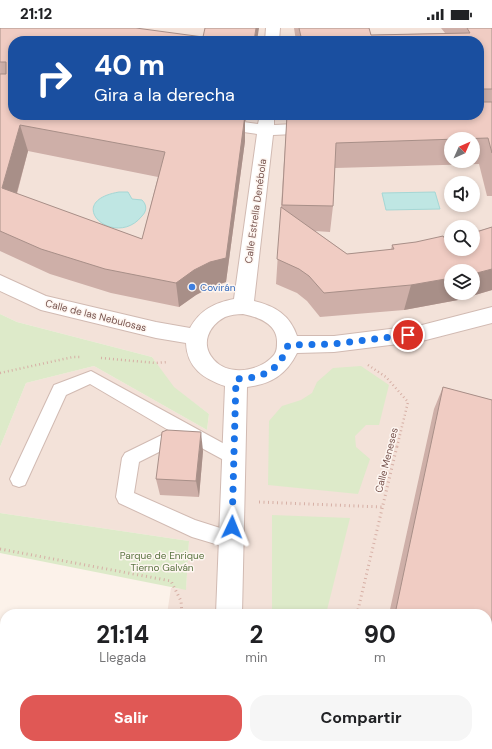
<!DOCTYPE html>
<html lang="es">
<meta charset="utf-8">
<style>
body{margin:0;font-family:"DM Sans",sans-serif;background:#f6f6f6;color:#202124;height:100vh;display:flex;flex-direction:column;font-size:15px;white-space:nowrap}
*{box-sizing:border-box;margin:0}
p{font-size:13px;color:#757577}
.icon{flex:none;width:22px;height:22px;fill:none;stroke:currentColor;stroke-width:2;stroke-linecap:round;stroke-linejoin:round}
.map{position:relative;flex:1;overflow:hidden}
.side{position:absolute;left:0px;top:581px;width:492px;height:140px;display:flex;flex-direction:column;background:#fff;border-radius:16px 16px 0 0;box-shadow:0 2px 6px #0003}
.side>*{flex:none}
.banner{position:absolute;left:8px;top:8px;width:476px;height:84px;border-radius:16px;box-shadow:0 2px 6px #0003;background:#1a4fa0;color:#fff;overflow:hidden}
.needle{width:26px;rotate:45deg}
.fabs{position:absolute;left:444px;top:104px;display:grid;gap:8px}
.fabs a{display:grid;place-items:center;width:36px;height:36px;border-radius:50%;background:#fff;box-shadow:0 2px 6px #0003;font-size:20px}
.pin{position:absolute;display:grid;place-items:center;width:34px;height:34px;color:#fff;margin:-17px;border:2px solid #fff;border-radius:50%;box-shadow:0 1px 4px #0007}
.me{position:absolute;width:44px;margin:-22px;rotate:2deg;stroke-linejoin:round;filter:drop-shadow(0 0 3px #0008)}
.turn{display:flex;align-items:center;gap:14px;height:84px;padding:0 20px;font-size:18px}
.turn .icon{width:52px;height:52px;stroke-width:2.5}
.turn b{display:block;font-size:28px;line-height:34px}
.eta{display:flex;justify-content:space-evenly;align-items:center;height:68px;text-align:center}
.eta b{font-size:24px;font-weight:700;line-height:28px}
.primary-button{display:flex;gap:8px;margin-top:auto;padding:8px 20px}
.primary-button a{flex:1;height:46px;border-radius:16px;background:#e05855;color:#fff;font-size:16px;font-weight:700;line-height:46px;text-align:center}
.primary-button a+a{background:#f6f6f6;color:#202124}
.status{display:flex;justify-content:space-between;align-items:center;height:28px;padding:0 20px;background:#fff;direction:ltr}
.status svg{height:11px;fill:currentColor}
.map>svg:first-child{display:block}
.residential{fill:#f3e2d9;fill-rule:evenodd}
.green{fill:#ddeac9}
.water{fill:#bfe6e3;stroke:#a5d7d5}
.lines{fill:none;stroke-linecap:round;stroke-linejoin:round}
.service-casing{stroke:#d1bab2;stroke-width:2}
.minor-casing{stroke:#d1bab2;stroke-width:2}
.path-far1{stroke:#d6afa5;stroke-width:2.5;stroke-dasharray:1 3;stroke-linecap:butt}
.path{stroke:#d6afa5;stroke-width:3;stroke-dasharray:1 3.5;stroke-linecap:butt}
.service{fill:#fff;fill-rule:evenodd}
.minor{fill:#fff;fill-rule:evenodd}
.wall{fill:#ceafa8;fill-rule:evenodd}
.shaded-wall{fill:#a88f88}
.building{fill:#f0ccc3;stroke:#a88f88;fill-rule:evenodd}
.route{stroke:#1a73e8;stroke-width:7;stroke-dasharray:0 12.6}
.shop-dot{fill:#3f7fe0;stroke:#fef6f1;stroke-width:1.5}
.labels{text-anchor:middle;stroke-width:3;stroke-linejoin:round;paint-order:stroke}
.street-label{font-size:10px;fill:#77544e;stroke:#fef6f1}
.shop-label{font-size:10px;fill:#366cbe;stroke:#fef6f1;text-anchor:start}
.park-label{font-size:10px;fill:#5c7643;stroke:#fef6f1}
</style>
<div class="status"><b>21:12</b><svg viewBox="0 0 49 12"><path d="M0 12V9h3v3zM5 12V6h3v6zM10 12V3h3v9zM15 12V0h3v12zM26 1h20v11H26zM47 4h2v5h-2z"/></svg></div>
<div class="map">
<svg width="492" height="721" viewBox="0 0 492 721">
<rect width="100%" height="100%" fill="#fcf2ea"/>
<path class="residential" d="M0,0H492V721H144V716H487V586H167L171,560L186,561L189,513L0,485V419L26,355L94,338L207,402L209,386L173,359L152,329L17,294L0,286ZM13,13H479V87H13ZM451,111H473V133H451ZM451,155H473V177H451ZM451,199H473V221H451ZM451,243H473V265H451Z"/>
<g class="green">
<polygon points="0,286 17,294 152,329 174,359 209,386 207,402 94,338 26,355 0,419"/>
<polygon points="361,338 389,357 379,397 366,397 355,408 356,419 370,431 358,466 268,457 269,393 282,378 301,372 312,365 317,354 333,340"/>
<polygon points="0,485 189,513 186,562 0,525"/>
<polygon points="272,487 350,490 326,586 272,586"/>
</g>
<g class="water">
<path d="M119,164H128L132,171L142,172C147,177 147,183 142,188C115,222 61,174 119,164Z"/>
<polygon points="435,164 440,181 386,182 382,165"/>
</g>
<g class="lines">
<g class="service-casing">
<polygon id="service" points="91,343 239,424 242,429 239,434 233,437 185,411 139,434 134,465 195,492 239,506 241,512 239,518 232,521 192,509 119,475 116,469 122,430 125,425 170,403 90,356 66,367 25,457 19,459 13,457 10,451 54,357"/>
</g>
<g class="minor-casing">
<g id="minor">
<polygon points="266,0 280,0 279,13 265,13"/>
<path d="M150,87H193L258,96L260,87H274V97L316,95L322,96L324,100L322,104L316,105L273,107L254,273C275,278 290,287 297,308H334L422,297L492,279V295L422,313L334,324L297,325C286,347 271,356 247,359L242,586H216L225,358C204,351 187,340 186,315L156,310L41,282L0,263V247L46,268L156,294L190,300C200,282 214,275 234,271L257,106L158,92L152,90ZM243,286C258,289 278,296 277,315C277,319 277,323 274,327C261,343 229,349 214,332C200,317 208,298 225,289C230,287 237,286 243,286Z"/>
<rect x="212" y="716" width="30" height="5"/>
</g>
</g>
<g class="path-far1">
<polyline points="101,330 156,335 168,334"/>
<polyline points="368,337 386,349 408,374 397,419"/>
<polyline points="0,345 73,329 80,329"/>
</g>
<g class="path">
<polyline points="259,474 382,479"/>
<polyline points="0,521 171,553 181,573 182,586"/>
<polyline points="357,586 397,418"/>
<polyline points="168,721 169,716"/>
<polyline points="324,721 325,716"/>
</g>
<use href="#service" class="service"/>
<use href="#minor" class="minor"/>
</g>
<g class="wall">
<path d="M0,0L203,9L259,0L13,87H247L246,93H245V113L226,254L211,259L196,267L179,279L111,265L50,246L0,223ZM28,123L158,149L142,211L17,166Z"/>
<path d="M294,0H369L371,7L445,5L441,0H492V168H487L479,136L335,140L333,178L330,204L315,203L347,226L391,222L392,217L446,212L492,199V262L458,272L404,282L320,289L307,273L297,265L276,256L287,87H479V13H296ZM451,111H473V133H451Z"/>
<polygon points="443,359 492,372 492,721 405,721 391,716 487,716 487,586 389,586 434,381"/>
<polygon points="203,423 199,469 160,467 156,451"/>
</g>
<g class="shaded-wall">
<polygon points="256,0 259,0 257,13 254,13"/>
<polygon points="245,87 245,113 226,254 211,259 196,267 179,279 176,255"/>
<polygon points="20,97 28,123 11,186 2,160"/>
<polygon points="492,241 492,262 458,272 404,282 411,257 451,250 451,265 473,265 473,246"/>
<polygon points="201,404 203,423 199,469 196,453"/>
</g>
<g class="building">
<path d="M0,0H136L203,9L205,0H256L254,13H13V87H245L226,230L210,234L194,242L176,255L105,241L41,221L0,203V46H6V34H0ZM20,97L165,124L142,211L2,160Z"/>
<polygon points="299,0 369,0 371,7 470,5 467,0 492,0 492,61 479,61 479,13 302,13"/>
<polygon points="479,74 492,74 492,125 488,110 336,115 333,178 282,177 287,87 479,87"/>
<polygon points="281,179 347,226 394,221 392,217 416,214 443,208 446,212 451,211 451,221 473,221 473,205 492,199 492,241 473,246 473,243 451,243 451,250 411,257 324,265 309,248 299,241 277,231"/>
<polygon points="443,359 492,372 492,721 434,721 420,716 487,716 487,586 395,586"/>
<polygon points="167,402 201,404 196,453 156,451 162,404"/>
</g>
<g class="lines">
<path class="route" d="M232,499L236,351C262,350 279,344 288,317L334,316L408,307"/>
</g>
<circle class="shop-dot" cx="192" cy="259" r="4"/>
<g class="labels">
<g class="street-label">
<text transform="translate(255 183) rotate(-82)" y="4">Calle Estrella Denébola</text>
<text transform="translate(96 287) rotate(14)" y="4">Calle de las Nebulosas</text>
<text transform="translate(386 432) rotate(-76)" y="4">Calle Meneses</text>
</g>
<g class="shop-label">
<text x="200" y="263">Covirán</text>
</g>
<g class="park-label">
<text x="162" y="531">Parque de Enrique<tspan x="162" dy="12">Tierno Galván</tspan></text>
</g>
</g>
</svg>
<div class="fabs">
<a><svg class="needle" viewBox="-14 -14 28 28"><path d="M0-13l5 13h-10z" fill="#e53935"/><path d="M0 13l5-13h-10z" fill="#757577"/></svg></a>
<a><svg class="icon" aria-label="sound" viewBox="0 0 24 24"><path d="M4 9h4l5-4v14l-5-4H4zM17 9q2 3 0 6"/></svg></a>
<a><svg class="icon" aria-label="search" viewBox="0 0 24 24"><circle cx="10" cy="10" r="6"/><path d="M15 15l6 6"/></svg></a>
<a><svg class="icon" aria-label="layers" viewBox="0 0 24 24"><path d="M12 4l9 5-9 5-9-5zM3 14l9 5 9-5"/></svg></a>
</div>
<div class="pin" style="left:408px;top:307px;background:#d93025"><svg class="icon" aria-label="arrive" viewBox="0 0 24 24"><path d="M6 21V4h12l-3 4 3 4H6"/></svg></div>
<svg class="me" style="left:232px;top:499px" viewBox="-20 -20 40 40"><path d="M0-17L14 15 0 8-14 15z" fill="#1a73e8" stroke="#fff" stroke-width="4"/></svg>
<div class="banner">
<div class="turn"><svg class="icon" aria-label="right" viewBox="0 0 24 24"><path d="M7 20v-9h11M14 6l5 5-5 5"/></svg><div><b>40 m</b>Gira a la derecha</div></div>
</div>
<section class="side">
<div class="eta">
<div><b>21:14</b><p>Llegada</p></div>
<div><b>2</b><p>min</p></div>
<div><b>90</b><p>m</p></div>
</div>
<div class="primary-button"><a>Salir</a><a>Compartir</a></div>
</section>
</div>
